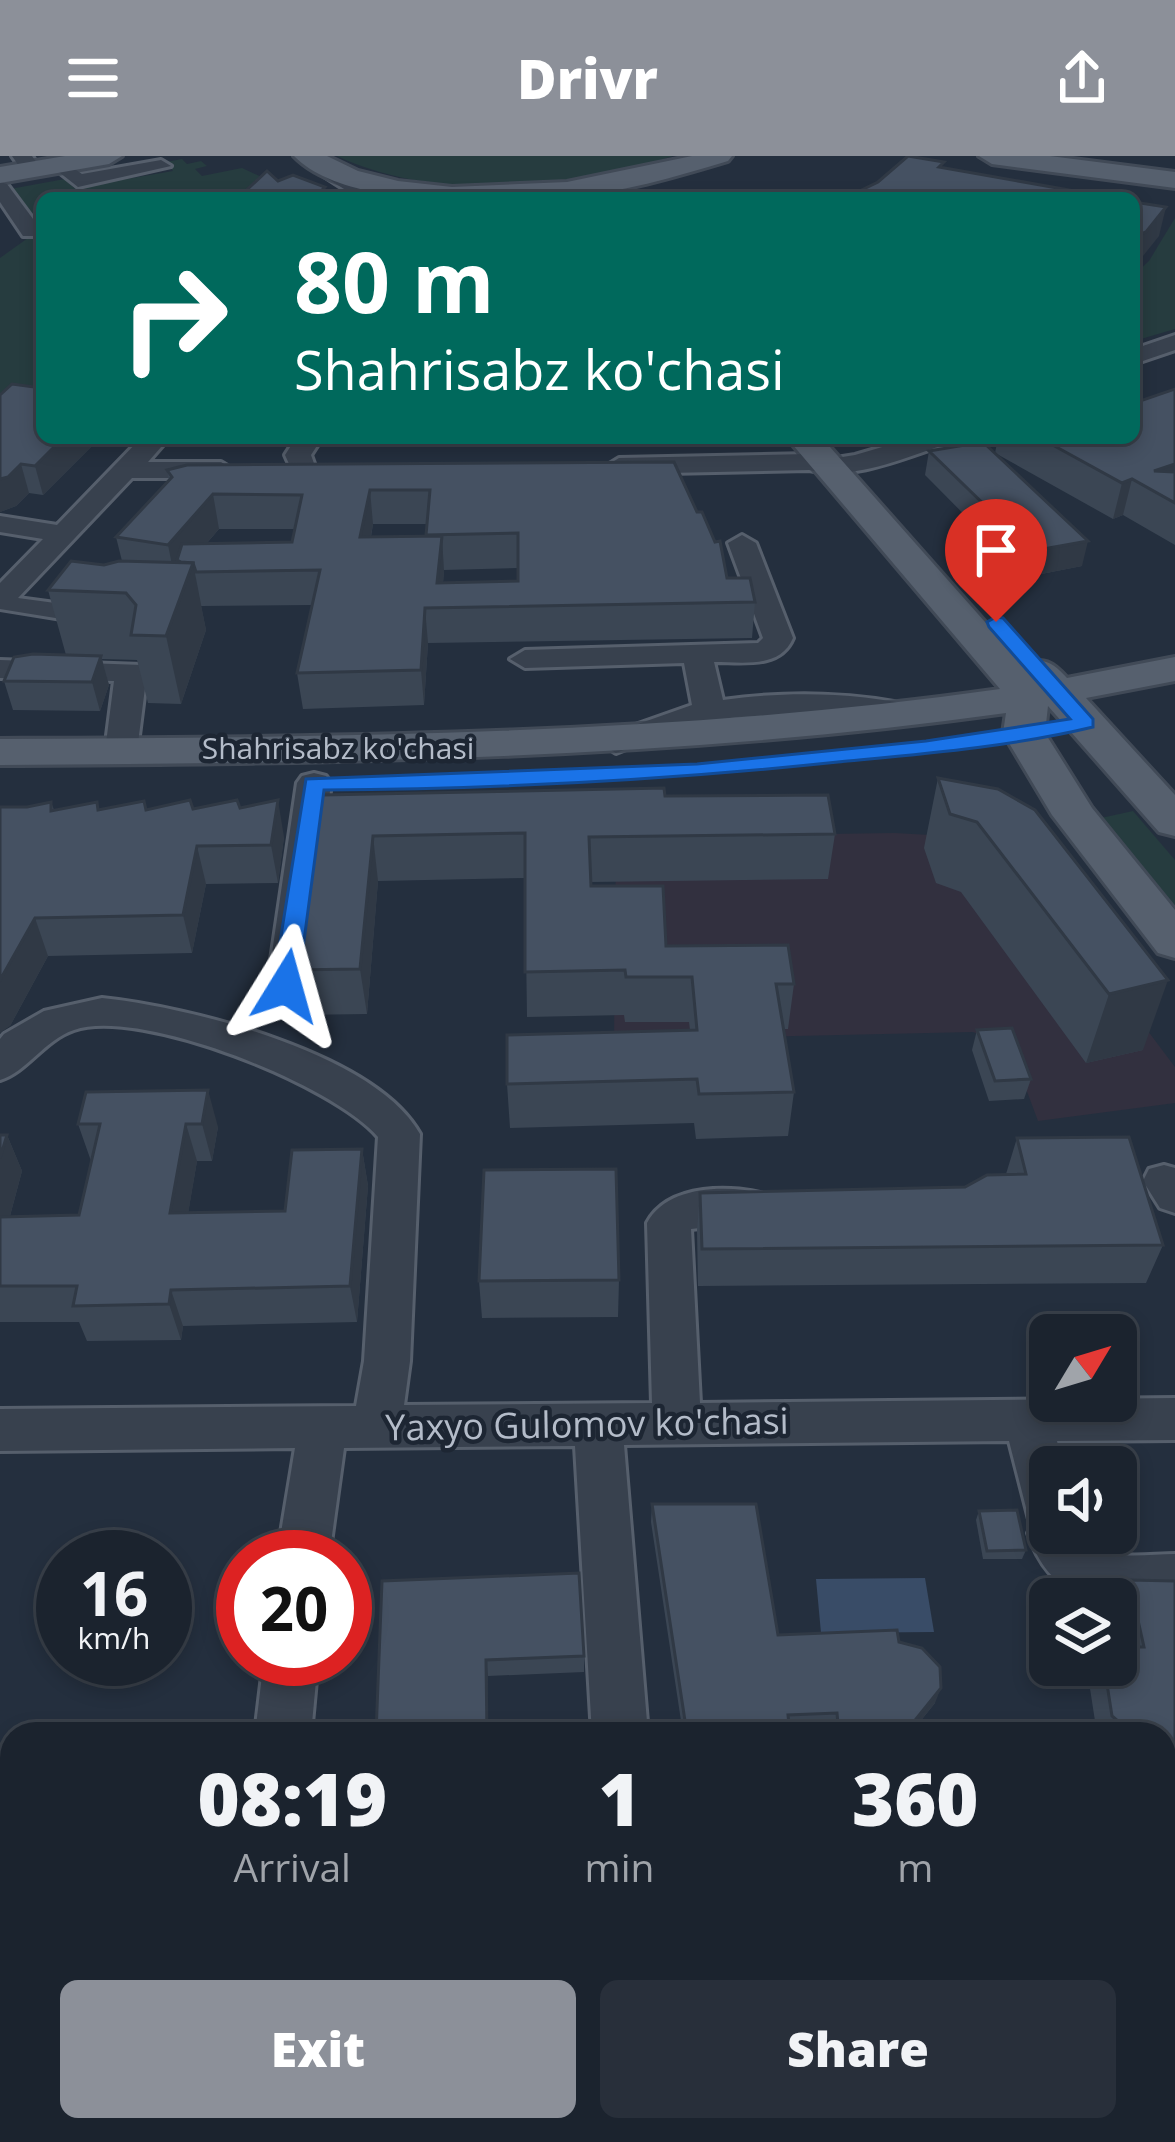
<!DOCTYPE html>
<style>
body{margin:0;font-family:"Open Sans",sans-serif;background:#282f3a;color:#f1f3f6;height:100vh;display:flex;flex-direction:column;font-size:45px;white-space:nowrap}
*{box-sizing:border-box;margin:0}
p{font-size:39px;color:#a0a4aa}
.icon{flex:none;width:66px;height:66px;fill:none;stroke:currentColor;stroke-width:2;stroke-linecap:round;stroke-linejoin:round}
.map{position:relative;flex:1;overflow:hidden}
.side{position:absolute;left:0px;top:1566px;width:1176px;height:420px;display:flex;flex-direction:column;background:#1b232e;border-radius:36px 36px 0 0;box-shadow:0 6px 18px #0003,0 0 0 3px #39404a}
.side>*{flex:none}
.guide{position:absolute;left:36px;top:36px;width:1104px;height:252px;border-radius:18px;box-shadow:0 6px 18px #0003,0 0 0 3px #39404a;background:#00695c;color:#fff;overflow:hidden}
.needle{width:78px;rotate:52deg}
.fabs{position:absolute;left:1029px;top:1158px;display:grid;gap:24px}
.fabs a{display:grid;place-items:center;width:108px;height:108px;border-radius:18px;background:#1b232e;box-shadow:0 6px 18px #0003,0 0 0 3px #39404a;font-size:60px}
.speed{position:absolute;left:36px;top:1374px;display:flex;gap:24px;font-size:60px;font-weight:700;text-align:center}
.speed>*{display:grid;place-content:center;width:156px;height:156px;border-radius:50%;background:#1b232e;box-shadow:0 6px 18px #0003,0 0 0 3px #39404a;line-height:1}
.speed small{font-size:30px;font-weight:400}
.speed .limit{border:18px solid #d22;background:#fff;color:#111}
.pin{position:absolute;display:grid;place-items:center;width:102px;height:102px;color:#fff;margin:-123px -51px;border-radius:50% 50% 50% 0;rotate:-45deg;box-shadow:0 0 12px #0007}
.pin .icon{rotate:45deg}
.me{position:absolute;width:132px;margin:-66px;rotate:8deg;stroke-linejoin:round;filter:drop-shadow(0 0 9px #0008)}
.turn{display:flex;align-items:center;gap:42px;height:252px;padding:0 60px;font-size:54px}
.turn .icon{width:156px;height:156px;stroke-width:2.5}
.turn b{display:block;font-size:84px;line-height:102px}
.eta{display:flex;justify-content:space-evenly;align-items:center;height:204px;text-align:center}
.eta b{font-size:72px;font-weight:800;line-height:84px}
.button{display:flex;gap:24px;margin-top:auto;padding:24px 60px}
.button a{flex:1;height:138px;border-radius:18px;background:#8c9099;color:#fff;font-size:48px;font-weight:800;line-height:138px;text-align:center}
.button a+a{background:#282f3a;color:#f1f3f6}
header{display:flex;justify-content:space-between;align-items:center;height:156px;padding:0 60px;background:#8c9099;color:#fff;font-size:54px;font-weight:800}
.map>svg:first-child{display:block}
.medical{fill:#32303f}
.green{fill:#263c3f}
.water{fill:#394c67}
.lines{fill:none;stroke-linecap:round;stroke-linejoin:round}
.minor-casing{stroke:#565f6c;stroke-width:6}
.major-casing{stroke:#414a57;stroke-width:6}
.minor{fill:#38414e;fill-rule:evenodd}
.major{fill:#56606e;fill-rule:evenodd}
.wall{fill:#3b4654;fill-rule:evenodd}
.shaded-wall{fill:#303945}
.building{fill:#455162;stroke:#303945;stroke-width:3;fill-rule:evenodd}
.route{fill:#1a73e8;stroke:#114b97;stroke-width:3}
.labels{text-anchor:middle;stroke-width:9;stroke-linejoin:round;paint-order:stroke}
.far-street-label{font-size:30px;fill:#b4bcc9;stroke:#1d2633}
.street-label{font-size:36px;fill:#b4bcc9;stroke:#1d2633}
</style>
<header><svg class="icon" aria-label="menu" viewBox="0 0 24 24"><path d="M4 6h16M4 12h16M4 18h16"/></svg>Drivr<svg class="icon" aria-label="share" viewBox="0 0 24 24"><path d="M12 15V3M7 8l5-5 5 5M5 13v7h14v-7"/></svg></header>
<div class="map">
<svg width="1175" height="1986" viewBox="0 0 1175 1986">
<rect width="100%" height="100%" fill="#242f3e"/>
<polygon class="medical" points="894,677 948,680 1026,713 1175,911 1175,947 1038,965 1010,890 973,876 614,884 616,681"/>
<g class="green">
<path d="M337,0H673C570,33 437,47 337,0Z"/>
<polygon points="182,3 187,8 201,5 207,10 195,13 202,20 242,12 290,34 274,42 42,42 42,69 10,33 65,23 74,32 173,15 166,6"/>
<polygon points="1175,62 1175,173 1134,185 1134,119 1149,105"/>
<polygon points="42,72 42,254 0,268 0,102"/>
<polygon points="1133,655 1175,704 1175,752 1101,662"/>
</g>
<polygon class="water" points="925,1422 934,1476 821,1477 816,1423"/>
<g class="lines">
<g class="minor-casing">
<g id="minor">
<polygon points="12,0 32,0 36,6 19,10"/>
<polygon points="60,3 82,18 161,4 171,10 78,31 50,9"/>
<polygon points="320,3 327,5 382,42 358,42 313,13 310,9"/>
<polygon points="0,26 7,28 42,75 39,80 23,80 0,46"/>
<polygon points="1175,179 1175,194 1134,208 1134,193"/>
<polygon points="141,282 169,282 148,306 221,306 234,314 221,322 132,322 18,442 122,456 126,462 122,468 111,471 0,453 0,427 43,383 0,376 0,360 57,369"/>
<polygon points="296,282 322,282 311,299 316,313 312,319 294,319 285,299"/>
<path d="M913,282H954L950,287C905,301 856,325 809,314L619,318L606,310L619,302L809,298L830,303L855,299Z"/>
<path d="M742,379L756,387L793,482C780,513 743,506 714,506L723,544C787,535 860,536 923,552L928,559L923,566L794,558L735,561L681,571L616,597L600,587L604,580L692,549L684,507L525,512L510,503L525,494L758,487L763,482L728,387Z"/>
<polygon points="0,504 142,509 147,516 137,595 133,602 109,602 105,595 114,525 0,522"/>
<polygon points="314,617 326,620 331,627 305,831 300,840 286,844 272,840 267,831 297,627 302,620"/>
<path d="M102,842C189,851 375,897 420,978L410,1205L404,1249L652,1247L647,1067C668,1027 734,1028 772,1040L779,1052L772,1064L691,1073L700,1247L1175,1242V1284L1057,1285L1063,1311H1050V1377H1078C1097,1408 1143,1398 1175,1398V1446C1108,1446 1053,1453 1028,1377L1031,1371L1009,1285L624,1289L648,1578H592L575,1290L344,1292L329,1401H277L295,1292L0,1295V1253L356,1250L364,1205L378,981C334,929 140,851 74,874C44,884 27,916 0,924V883L4,878L44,855Z"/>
<polygon points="1164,1009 1175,1012 1175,1057 1160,1052 1143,1025 1149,1013"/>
<polygon points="264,1503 318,1503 311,1578 255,1578"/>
<polygon points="204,1974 268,1974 266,1986 202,1986"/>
</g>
</g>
<g class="major-casing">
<g id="major">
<polygon points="65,0 122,0 109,8 0,27 0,11"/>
<path d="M294,0H327L358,15L398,25L452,31L567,26L692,0H732L728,5C675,21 620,37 564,42C495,47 345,53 294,0Z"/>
<polygon points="979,0 1050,0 1175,16 1175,32 992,8"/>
<path d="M787,282H822L1024,510C1042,499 1054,507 1067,522L1175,501V525L1086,542L1175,639V680L1159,676L1048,550L1045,577L1092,652L1175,754V802L1158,797L1052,659L1003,577L1006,557C672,604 337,607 0,609V583C335,581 668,580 1000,533Z"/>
</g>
</g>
<use href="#minor" class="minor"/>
<use href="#major" class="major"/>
</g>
<g class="wall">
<polygon points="1175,233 1175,389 1123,359 1113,363 995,297 998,282 1134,282"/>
<polygon points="0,239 42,282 88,282 91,291 43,339 29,337 16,350 0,356"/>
<polygon points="929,295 1082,410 1026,421 925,319"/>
<path d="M674,306L727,422L755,446L752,482L428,487L424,549L303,553L297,517L312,449L201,450L206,474L181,548L148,547L137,504L102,503L109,529L100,555L13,554L4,525L66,499L48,434L104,409L122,405L116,381L169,324L167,314ZM373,368H427L426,380L371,381ZM219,373H295L292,386L207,387ZM518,412V425L443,427L444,414Z"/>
<polygon points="938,622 998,633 1143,894 1086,907 961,736 936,727 924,692"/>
<polygon points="322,639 665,640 835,678 828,723 591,726 591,730 666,790 794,828 788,873 784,873 794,936 788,980 696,983 694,967 510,972 507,928 690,874 689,866 625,866 624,859 527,861 525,722 378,725 367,858 299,859 290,814 301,786"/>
<polygon points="51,646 54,654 240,652 284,681 278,727 206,728 192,797 48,800 10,870 27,651"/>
<polygon points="977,874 1031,923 1024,943 989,945 972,894"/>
<polygon points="86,936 218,971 212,1005 197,1005 188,1057 285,1055 362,993 368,1030 357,1166 183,1170 181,1184 87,1185 79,1166 0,1166 0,979 7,979 22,1015 10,1060 79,1059 91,1005 78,968"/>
<polygon points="1017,982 1163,1089 1146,1127 698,1130 697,1074 700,1037 965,1031 1006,1018"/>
<polygon points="619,1124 618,1161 482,1162 479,1125"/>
<polygon points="652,1348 778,1479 899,1486 935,1547 910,1578 833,1578 832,1573 789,1574 790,1578 683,1578 651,1366"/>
<polygon points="979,1355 1026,1394 1022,1403 983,1403 976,1364"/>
<polygon points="1129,1424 1175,1425 1175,1636 1164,1636 1164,1578 1097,1578 1089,1526 1099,1509 1104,1509 1124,1491 1116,1448"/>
<polygon points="382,1425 584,1500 584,1516 488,1520 488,1578 376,1578"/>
<polygon points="1164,1681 1175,1681 1175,1842 1164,1842 1164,1807 1167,1804 1164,1794"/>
<polygon points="1096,1974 1164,1974 1171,1986 1098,1986"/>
</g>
<g class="shaded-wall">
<polygon points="325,31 326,42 314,42"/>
<polygon points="1166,51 1159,80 1139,105 1134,108 1134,81"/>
<polygon points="63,282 88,282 91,291 43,339 35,310"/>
<polygon points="21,308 29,337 16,350 0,356 0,323"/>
<polygon points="1175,308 1175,340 1154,315"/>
<polygon points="1132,323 1123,359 1113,363 1122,327"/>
<polygon points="370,334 373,368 364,415 360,381"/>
<polygon points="213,338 219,373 187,410 177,404 180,418 175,424 168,389"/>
<polygon points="442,380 444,415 441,452 437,427"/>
<polygon points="1088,385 1082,410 1026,421 1032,395"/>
<polygon points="193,407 206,474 181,548 166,480"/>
<polygon points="425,452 428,487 424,549 421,514"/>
<polygon points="101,500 109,529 100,555 92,526"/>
<polygon points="278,644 284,681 278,727 271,689"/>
<polygon points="373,680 378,725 367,858 360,813"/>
<polygon points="197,690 206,728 192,797 183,759"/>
<polygon points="35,762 48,800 10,870 0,877 0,824"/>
<polygon points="1168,824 1143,894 1086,907 1109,838"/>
<polygon points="208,934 218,971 212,1005 202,968"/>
<polygon points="186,968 197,1005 182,1094 170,1057"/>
<polygon points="7,979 22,1015 0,1097 0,1002"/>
<polygon points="362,993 368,1030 357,1166 350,1130"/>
<polygon points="171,1134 183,1170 181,1184 169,1148"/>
<polygon points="486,1504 488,1520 488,1578 487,1578"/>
<polygon points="941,1532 935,1547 910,1578 904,1578"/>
<polygon points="107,1974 108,1974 122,1986 105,1986"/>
</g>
<g class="building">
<polygon points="908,0 944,6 939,11 1114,42 845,42 878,26"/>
<polygon points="267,15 278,25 293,19 325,31 314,42 238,42"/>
<polygon points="1134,46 1166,51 1146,76 1134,81"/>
<polygon points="12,228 42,232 42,282 63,282 35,310 21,308 8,321 0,323 0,239"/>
<polygon points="1175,233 1175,308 1154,315 1175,316 1175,347 1132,323 1122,327 1040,282 1134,282 1134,247"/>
<polygon points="983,286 1088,385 1032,395 929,295"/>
<path d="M674,306L697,356H702L715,386L720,385L727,422H750L755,446L425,452L421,514L297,517L320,414L196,416L193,407L181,406L177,404L182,388L292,386L302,339L213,338L168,389L116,381L172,321L167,314L187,309ZM370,334H430L426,379L518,377V425L437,427L442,380L360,381Z"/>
<polygon points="71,405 104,409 119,405 193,407 166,480 131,479 136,449 126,437 48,434"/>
<polygon points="33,498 101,500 92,526 4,525 14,501"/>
<polygon points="938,622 998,633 1035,654 1168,824 1109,838 977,666 950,658"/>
<polygon points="664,632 665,640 828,639 835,678 589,681 591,730 663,730 666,790 788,789 794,828 776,828 794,936 699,938 697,923 507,928 507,879 697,874 692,821 626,821 625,814 525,816 525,677 373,680 360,813 290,814 301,786 322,639"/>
<polygon points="190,644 193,653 237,644 240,652 278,644 271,689 197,690 183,759 35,762 0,824 0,651 27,651 51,646 51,655 97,646 98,654 144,645 146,654"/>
<polygon points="1012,872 1031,923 995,925 977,874"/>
<polygon points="208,934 202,968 186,968 170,1057 285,1055 292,994 362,993 350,1130 171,1134 169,1148 73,1150 77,1130 0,1130 0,1061 79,1059 100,968 78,968 86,936"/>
<polygon points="0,979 7,979 0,1002"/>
<polygon points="1129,981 1163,1089 702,1093 700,1037 965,1031 987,1019 1026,1018 1017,982"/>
<polygon points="616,1013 619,1124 479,1125 484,1014"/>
<polygon points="652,1348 756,1348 778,1479 897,1474 899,1486 922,1492 940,1511 941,1532 904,1578 839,1578 837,1557 788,1559 790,1578 687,1578"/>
<polygon points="1017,1354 1026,1394 987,1395 979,1355"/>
<polygon points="579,1417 584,1500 486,1504 487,1578 376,1578 382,1425"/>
<polygon points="1129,1424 1175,1425 1175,1614 1164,1614 1164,1578 1125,1578 1124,1570 1112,1560 1104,1509 1116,1509 1116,1491 1144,1491"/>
<polygon points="1164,1681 1175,1681 1175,1750 1172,1739 1164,1739"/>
<polygon points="1164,1956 1171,1986 1118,1986 1115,1974 1164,1974"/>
<polygon points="0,1974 107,1974 105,1986 0,1986"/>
<rect x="340" y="1974" width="142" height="12"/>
</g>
<path class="route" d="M996,461L1003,462L1093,563V571C1010,591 922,598 838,606C667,624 496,633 324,634L298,830L286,839L273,830L306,623L697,608L926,585L1070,563L989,471L987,466Z"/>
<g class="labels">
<g class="far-street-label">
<text x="338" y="603">Shahrisabz ko'chasi</text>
</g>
<g class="street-label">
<text transform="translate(587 1268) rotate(-1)" y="13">Yaxyo Gulomov ko'chasi</text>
</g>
</g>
</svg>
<div class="fabs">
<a><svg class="needle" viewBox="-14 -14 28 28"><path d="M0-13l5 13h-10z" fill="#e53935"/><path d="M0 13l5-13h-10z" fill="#a0a4aa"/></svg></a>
<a><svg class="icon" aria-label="sound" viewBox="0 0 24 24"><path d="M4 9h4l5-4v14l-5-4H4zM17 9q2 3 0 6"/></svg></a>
<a><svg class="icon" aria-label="layers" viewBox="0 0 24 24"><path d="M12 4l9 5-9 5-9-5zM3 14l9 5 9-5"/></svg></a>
</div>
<div class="speed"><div>16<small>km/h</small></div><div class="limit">20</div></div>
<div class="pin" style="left:996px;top:466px;background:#d93025"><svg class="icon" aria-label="arrive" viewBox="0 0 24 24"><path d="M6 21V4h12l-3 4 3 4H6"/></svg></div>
<svg class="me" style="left:286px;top:830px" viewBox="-20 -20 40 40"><path d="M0-17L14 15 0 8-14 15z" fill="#1a73e8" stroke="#fff" stroke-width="4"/></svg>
<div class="guide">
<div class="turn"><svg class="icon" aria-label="right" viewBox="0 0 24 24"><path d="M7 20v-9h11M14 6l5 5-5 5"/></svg><div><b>80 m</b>Shahrisabz ko'chasi</div></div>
</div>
<section class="side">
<div class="eta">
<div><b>08:19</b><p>Arrival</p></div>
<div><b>1</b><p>min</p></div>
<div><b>360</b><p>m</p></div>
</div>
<div class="button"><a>Exit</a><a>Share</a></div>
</section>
</div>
